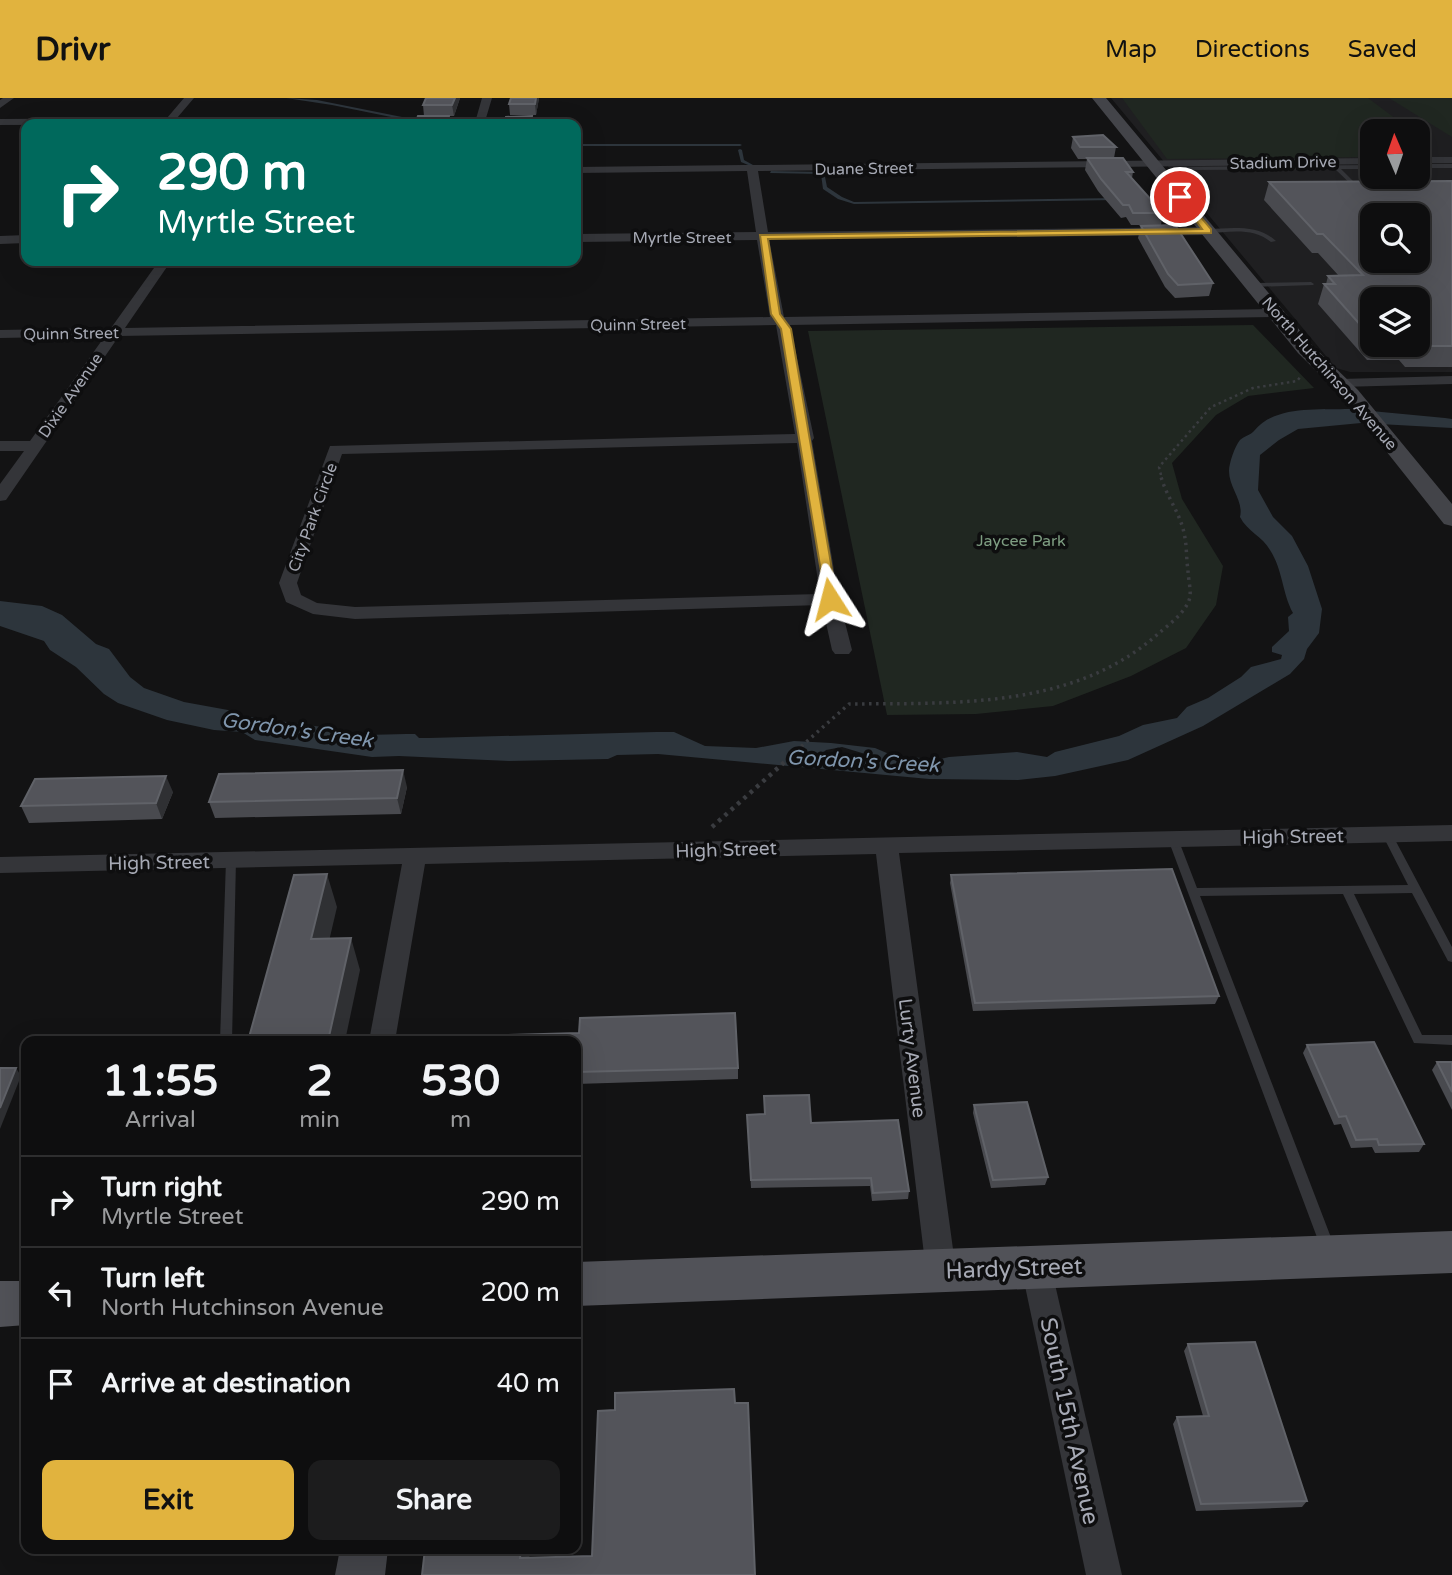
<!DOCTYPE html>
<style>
body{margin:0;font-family:"Varela Round",sans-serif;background:#1c1c1d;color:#f1f3f6;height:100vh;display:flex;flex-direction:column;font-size:26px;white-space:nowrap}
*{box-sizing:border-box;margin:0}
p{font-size:23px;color:#9b9c9e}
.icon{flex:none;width:38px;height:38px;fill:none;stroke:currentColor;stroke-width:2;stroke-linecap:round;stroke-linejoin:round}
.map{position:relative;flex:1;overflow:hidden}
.side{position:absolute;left:21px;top:938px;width:560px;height:518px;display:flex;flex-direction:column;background:#0e0e0f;border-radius:14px;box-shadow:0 7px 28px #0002,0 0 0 2px #2e2e2f}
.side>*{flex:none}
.hud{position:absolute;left:21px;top:21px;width:560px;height:147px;border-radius:14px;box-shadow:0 7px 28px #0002,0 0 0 2px #2e2e2f;background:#00695c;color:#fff;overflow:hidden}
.needle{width:46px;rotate:358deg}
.controls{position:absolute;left:1360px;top:21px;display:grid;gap:14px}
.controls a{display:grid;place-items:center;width:70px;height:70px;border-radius:14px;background:#0e0e0f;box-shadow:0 7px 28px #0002,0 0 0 2px #2e2e2f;font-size:35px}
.pin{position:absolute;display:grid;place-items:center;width:60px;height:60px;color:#fff;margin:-30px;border:4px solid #fff;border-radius:50%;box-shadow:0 2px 7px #0007}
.me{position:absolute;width:77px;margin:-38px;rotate:351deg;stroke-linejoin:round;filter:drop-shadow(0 0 5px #0008)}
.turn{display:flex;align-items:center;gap:24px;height:147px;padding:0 21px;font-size:32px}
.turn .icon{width:91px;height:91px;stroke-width:2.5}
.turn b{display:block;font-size:49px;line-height:60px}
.eta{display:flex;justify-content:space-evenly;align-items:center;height:119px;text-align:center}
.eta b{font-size:42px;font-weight:800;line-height:49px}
.button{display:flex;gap:14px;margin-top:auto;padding:14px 21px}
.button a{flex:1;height:80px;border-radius:14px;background:#e1b33e;color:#111;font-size:28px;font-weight:800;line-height:80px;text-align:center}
.button a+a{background:#1c1c1d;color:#f1f3f6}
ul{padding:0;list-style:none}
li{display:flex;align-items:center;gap:21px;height:91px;padding:0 21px;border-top:2px solid #2e2e2f}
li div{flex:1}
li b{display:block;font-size:26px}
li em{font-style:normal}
header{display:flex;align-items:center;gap:42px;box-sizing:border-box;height:98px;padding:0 35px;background:#e1b33e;color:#111}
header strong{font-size:33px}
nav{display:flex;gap:38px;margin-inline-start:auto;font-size:24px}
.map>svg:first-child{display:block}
.built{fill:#1f1f21;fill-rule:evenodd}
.green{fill:#202721}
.water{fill:#2d353c;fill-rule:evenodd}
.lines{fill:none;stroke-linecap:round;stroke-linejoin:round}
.stream{fill:#2d353c;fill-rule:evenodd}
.path-far2{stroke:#3a3c40;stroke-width:2.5;stroke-dasharray:2.5 3.5;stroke-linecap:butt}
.path-far1{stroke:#3a3c40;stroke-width:3.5;stroke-dasharray:2.5 4.5;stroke-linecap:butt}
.path{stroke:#3a3c40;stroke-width:4.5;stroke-dasharray:3.5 5;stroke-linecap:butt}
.service{fill:#343539;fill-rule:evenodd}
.minor{fill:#343539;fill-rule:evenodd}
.secondary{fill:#434449;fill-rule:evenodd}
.primary{fill:#515258;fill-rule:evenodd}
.wall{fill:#494a4f;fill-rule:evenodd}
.shaded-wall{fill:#2f3033}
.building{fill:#53545a;stroke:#606268;stroke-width:2;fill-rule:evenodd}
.route{fill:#e1b33e;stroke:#927428;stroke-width:2}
.labels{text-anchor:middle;stroke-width:7;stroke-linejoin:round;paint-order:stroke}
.far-street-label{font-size:16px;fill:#a6a9b4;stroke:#0e0e0f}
.far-park-label{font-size:16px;fill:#7e9d82;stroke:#0e0e0f}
.street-label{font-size:19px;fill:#a6a9b4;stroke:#0e0e0f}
.water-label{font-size:21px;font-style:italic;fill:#7f95ac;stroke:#0e0e0f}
.near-street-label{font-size:23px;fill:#a6a9b4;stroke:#0e0e0f}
</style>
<header>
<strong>Drivr</strong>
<nav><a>Map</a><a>Directions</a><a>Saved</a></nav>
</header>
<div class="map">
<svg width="1452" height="1477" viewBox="0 0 1452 1477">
<rect width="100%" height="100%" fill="#131314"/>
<path class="built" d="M1111,0H1452V274H1350L1336,270ZM1372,33H1418V79H1372ZM1372,117H1418V163H1372ZM1372,201H1418V247H1372Z"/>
<g class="green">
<polygon points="1122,0 1368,0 1412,33 1372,33 1372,59 1167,61"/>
<polygon points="1390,0 1452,0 1452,39 1389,0"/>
<polygon points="1253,227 1314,290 1248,298 1216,317 1172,365 1182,401 1223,468 1216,507 1186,550 1131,578 1053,608 976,616 887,617 808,233"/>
</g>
<path class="water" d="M1350,311L1445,320L1452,321V330L1361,325L1298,331L1279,342L1260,357L1258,392L1273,419L1292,438L1308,468L1322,511L1319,535L1307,551L1304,561L1290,576L1203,628L1128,662L1055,678L1018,682L929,681L658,656L617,657L608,661L509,663L399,658L372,659L255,642L242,634L214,632L167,622L118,605L104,596L76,569L50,552L44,543L0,528V503L42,508L62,517L96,546L109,551L130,579L144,590L184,604L228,612L236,617L322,629C347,640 388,636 415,636L419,640H429L656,634H674L705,648L756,650L794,643L831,645L875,650L901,661L913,659L936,662L949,659L1017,654L1047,659L1055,654L1119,638L1143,627L1177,620L1187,609L1208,600L1241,579L1251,569L1281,561L1282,557L1272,554V549L1289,533L1288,519L1293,515C1282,495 1283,472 1270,452C1263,439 1247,433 1240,419C1244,403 1229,390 1229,373C1229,365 1235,348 1240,342C1244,338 1251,337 1254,333C1275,307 1318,312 1350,311ZM842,649L872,658C857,664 834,669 822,656L826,652Z"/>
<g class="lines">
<g class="stream">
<polygon points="286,0 317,2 407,20 412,22 410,26 406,26 408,23 406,22 332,7"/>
<polygon points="576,46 740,46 742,47 740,48 576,48"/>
<polygon points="740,51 742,52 744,62 753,67 753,69 741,64 738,52"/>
<polygon points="771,73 824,74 827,89 842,99 854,104 1116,100 1118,101 1116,102 854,106 838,101 823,91 821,76 770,75"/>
<polygon points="1138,99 1157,99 1159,100 1157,101 1140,101"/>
</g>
<polyline class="path-far2" points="1161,377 1159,369 1211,309 1253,290 1297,283 1301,278"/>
<path class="path-far1" d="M796,653L849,606C955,605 1075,611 1159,535C1170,526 1187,513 1190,499C1191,491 1188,480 1188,472C1186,460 1187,447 1184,435C1180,414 1165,397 1160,375"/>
<polyline class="path" points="712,729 798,652"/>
<g class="service">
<rect x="1418" y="66" width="34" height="4"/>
<polygon points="1372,67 1372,71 1341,71 1360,90 1358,93 1335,71 1188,72 1193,79 1190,81 1182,71 1185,69"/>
<path d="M1234,130C1250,130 1264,132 1276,143L1271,144C1253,129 1230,134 1208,135L1205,133L1208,131Z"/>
<polygon points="1311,184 1314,186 1313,187 1253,189 1250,187 1253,185"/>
<polygon points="1387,732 1392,736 1452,849 1452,864 1448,863 1412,795 1354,796 1422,937 1452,937 1452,947 1414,945 1343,796 1200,798 1335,1150 1333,1154 1328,1156 1323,1154 1321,1150 1168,741 1169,738 1177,738 1197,790 1408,787 1382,736"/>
<polygon points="231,758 236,762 232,943 220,943 226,762"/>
</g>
<g class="minor">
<polygon points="3,0 14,0 0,10 0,2"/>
<polygon points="184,0 194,0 177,20 247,19 266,26 0,27 0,21 167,20"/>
<path d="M482,0H492L486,20H545L550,23C537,31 439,26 417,26L415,24L420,21H476Z"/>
<rect x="1418" y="59" width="34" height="6"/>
<path d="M1372,60V66L758,73L768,134L1208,129L1214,133L1208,137L769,141L784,219L1275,211L1282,215L1275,219L790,227L814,340L812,343L839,501L852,552L849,556H835L832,552L822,507L355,521L313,516L286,504L279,485L330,348L795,336L776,227L119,238L6,402L0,403V386L24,353H0V343H30L105,238L0,240V232L111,230L159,163H171L125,230L770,219L757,142L576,144V136L756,134L747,73L576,75V69ZM797,345L820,496L355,509L317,505L301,497L297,485L342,356Z"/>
<polygon points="26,137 26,145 0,146 0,138"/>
<polygon points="1452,278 1452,286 1340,289 1333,285 1340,281"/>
<polygon points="1452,727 1452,743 899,755 956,1173 952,1183 941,1187 930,1183 926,1173 876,756 425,766 395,943 369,943 402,766 0,775 0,759"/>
<polygon points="1036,1155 1047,1159 1051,1169 1122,1477 1086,1477 1021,1169 1025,1159"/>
</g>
<g class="secondary">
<polygon points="1092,0 1106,0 1312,247 1358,292 1452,406 1452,428 1444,426 1344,300 1298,255"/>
<polygon points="340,1451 388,1451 385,1477 335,1477"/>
</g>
<g class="primary">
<polygon points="1452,1133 1452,1175 576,1208 576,1164"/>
<polygon points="0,1183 26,1183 26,1227 0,1229"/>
</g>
</g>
<g class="wall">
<polygon points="460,0 454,18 449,18 450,26 424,18 423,7"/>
<polygon points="511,0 539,0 536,17 510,17 509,6"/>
<polygon points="1073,39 1116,49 1114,60 1133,74 1132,80 1163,115 1161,127 1131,127 1126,119 1121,120 1098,93 1085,72 1087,61 1078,61 1071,50"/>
<path d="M1452,83V269H1405L1399,262H1367L1318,206L1324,186H1326L1328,178H1339L1318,155H1312L1264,102L1269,84ZM1372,201L1418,247H1372Z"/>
<polygon points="1141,128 1213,185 1209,198 1175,200 1165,189 1138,140"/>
<polygon points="407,689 401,716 215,720 209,704"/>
<polygon points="173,694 162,721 29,725 21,708"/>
<polygon points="951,777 1219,898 1215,906 973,913 950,785"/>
<polygon points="576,943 738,970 738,981 576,986"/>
<polygon points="1307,947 1424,1046 1419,1054 1375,1055 1372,1049 1351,1050 1341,1026 1334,1027 1303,955"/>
<polygon points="1437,964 1452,964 1452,1012 1432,972"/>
<polygon points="764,998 811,1025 909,1093 908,1101 872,1103 870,1088 751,1090 747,1017 764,1016"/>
<polygon points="974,1007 1048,1079 1045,1087 991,1090 973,1015"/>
<polygon points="1188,1246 1307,1403 1302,1409 1196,1413 1173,1326 1177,1319 1203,1318 1184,1253"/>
</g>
<g class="shaded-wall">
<polygon points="455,0 460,0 454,18 452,7"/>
<polygon points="536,0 539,0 536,17 535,6"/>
<polygon points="403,672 407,689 401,716 397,700"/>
<polygon points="166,678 173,694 162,721 156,705"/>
<polygon points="327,776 337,809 322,873 311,841"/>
<polygon points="351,840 360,872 345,943 328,943"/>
<polygon points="16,970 21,978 0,1031 0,1010"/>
<polygon points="521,1451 530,1451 528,1477 520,1460"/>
</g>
<g class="building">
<polygon points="426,0 455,0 452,7 423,7"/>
<polygon points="511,0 536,0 535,6 509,6"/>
<polygon points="418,18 449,18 447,26 415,26"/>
<polygon points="532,18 531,25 505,25 506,19"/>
<polygon points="1103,37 1116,49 1080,49 1073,39"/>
<polygon points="1087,60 1123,60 1133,74 1126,74 1163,115 1133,115 1129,107 1123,107 1101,81"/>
<path d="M1452,83V248H1413L1411,247H1418V201H1372V240L1324,186H1335L1328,178L1363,177L1323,136H1317L1269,84ZM1372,117H1418V163H1372Z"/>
<polygon points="1175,127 1213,185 1178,187 1168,176 1141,128"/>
<polygon points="403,672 397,700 209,704 219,676"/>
<polygon points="166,678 156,705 21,708 35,681"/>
<polygon points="1172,771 1219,898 975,905 951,777"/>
<polygon points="327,776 311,841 351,840 328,943 248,943 294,777"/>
<polygon points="735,915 738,970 576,974 576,943 507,943 507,937 579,935 580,920"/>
<polygon points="1374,944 1424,1046 1379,1047 1377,1041 1356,1042 1346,1018 1339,1019 1307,947"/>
<polygon points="1437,964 1452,964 1452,994"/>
<polygon points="0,970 16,970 0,1010"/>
<polygon points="809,997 811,1025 898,1022 909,1093 873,1095 871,1080 751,1082 747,1017 765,1016 764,998"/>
<polygon points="1027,1004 1048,1079 993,1082 974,1007"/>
<polygon points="1255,1244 1307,1403 1201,1406 1177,1319 1209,1318 1188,1246"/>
<polygon points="734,1291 735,1305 748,1305 755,1477 422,1477 425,1451 521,1451 520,1460 592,1458 598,1313 615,1312 615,1295"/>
</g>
<polygon class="route" points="1178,98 1183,98 1211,131 1211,135 768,141 780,216 791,231 837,501 830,505 826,504 781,231 771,216 760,137 1202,131"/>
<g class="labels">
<g class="far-street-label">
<text transform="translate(1283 64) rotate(-1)" y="6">Stadium Drive</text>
<text transform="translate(864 70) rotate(-1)" y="6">Duane Street</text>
<text x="682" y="145">Myrtle Street</text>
<text transform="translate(638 226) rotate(-1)" y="6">Quinn Street</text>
<text transform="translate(71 235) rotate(-1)" y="6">Quinn Street</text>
<text transform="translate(1330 275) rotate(49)" y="6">North Hutchinson Avenue</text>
<text transform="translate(70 297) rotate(-55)" y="6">Dixie Avenue</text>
<text transform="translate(312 419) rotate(-70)" y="6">City Park Circle</text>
</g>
<g class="far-park-label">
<text x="1021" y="448">Jaycee Park</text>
</g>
<g class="street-label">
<text transform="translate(1293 738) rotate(-1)" y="7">High Street</text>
<text transform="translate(726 751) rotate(-2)" y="7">High Street</text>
<text transform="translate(159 764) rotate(-1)" y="7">High Street</text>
<text transform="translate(913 960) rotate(83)" y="7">Lurty Avenue</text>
</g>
<g class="water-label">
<text transform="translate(297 632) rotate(8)" y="7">Gordon's Creek</text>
<text transform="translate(863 663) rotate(3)" y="7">Gordon's Creek</text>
</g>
<g class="near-street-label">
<text transform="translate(1014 1170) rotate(-2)" y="8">Hardy Street</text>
<text transform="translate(1070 1323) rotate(78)" y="8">South 15th Avenue</text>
</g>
</g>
</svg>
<div class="controls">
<a><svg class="needle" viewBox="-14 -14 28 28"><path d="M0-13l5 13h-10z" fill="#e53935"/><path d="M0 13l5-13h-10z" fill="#9b9c9e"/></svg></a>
<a><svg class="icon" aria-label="search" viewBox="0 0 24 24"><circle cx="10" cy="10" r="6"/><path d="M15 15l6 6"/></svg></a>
<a><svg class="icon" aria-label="layers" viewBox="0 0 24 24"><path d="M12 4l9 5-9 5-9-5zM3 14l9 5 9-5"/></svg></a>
</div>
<div class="pin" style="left:1180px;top:99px;background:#d93025"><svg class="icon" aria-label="arrive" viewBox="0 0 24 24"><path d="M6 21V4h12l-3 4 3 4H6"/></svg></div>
<svg class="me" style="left:830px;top:501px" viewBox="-20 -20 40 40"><path d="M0-17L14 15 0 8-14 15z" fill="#e1b33e" stroke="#fff" stroke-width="4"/></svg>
<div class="hud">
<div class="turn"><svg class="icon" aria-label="right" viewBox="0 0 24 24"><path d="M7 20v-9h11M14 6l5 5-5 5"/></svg><div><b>290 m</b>Myrtle Street</div></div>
</div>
<section class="side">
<div class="eta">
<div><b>11:55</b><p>Arrival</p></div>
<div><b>2</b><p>min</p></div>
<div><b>530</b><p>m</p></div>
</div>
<ul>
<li><svg class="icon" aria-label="right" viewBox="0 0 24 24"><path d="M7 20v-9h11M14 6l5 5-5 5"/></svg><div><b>Turn right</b><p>Myrtle Street</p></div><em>290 m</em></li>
<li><svg class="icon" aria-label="left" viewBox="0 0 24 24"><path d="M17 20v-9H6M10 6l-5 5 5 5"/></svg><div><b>Turn left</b><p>North Hutchinson Avenue</p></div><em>200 m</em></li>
<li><svg class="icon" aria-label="arrive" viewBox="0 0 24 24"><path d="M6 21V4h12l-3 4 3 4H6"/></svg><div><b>Arrive at destination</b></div><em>40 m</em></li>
</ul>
<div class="button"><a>Exit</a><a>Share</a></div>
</section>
</div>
